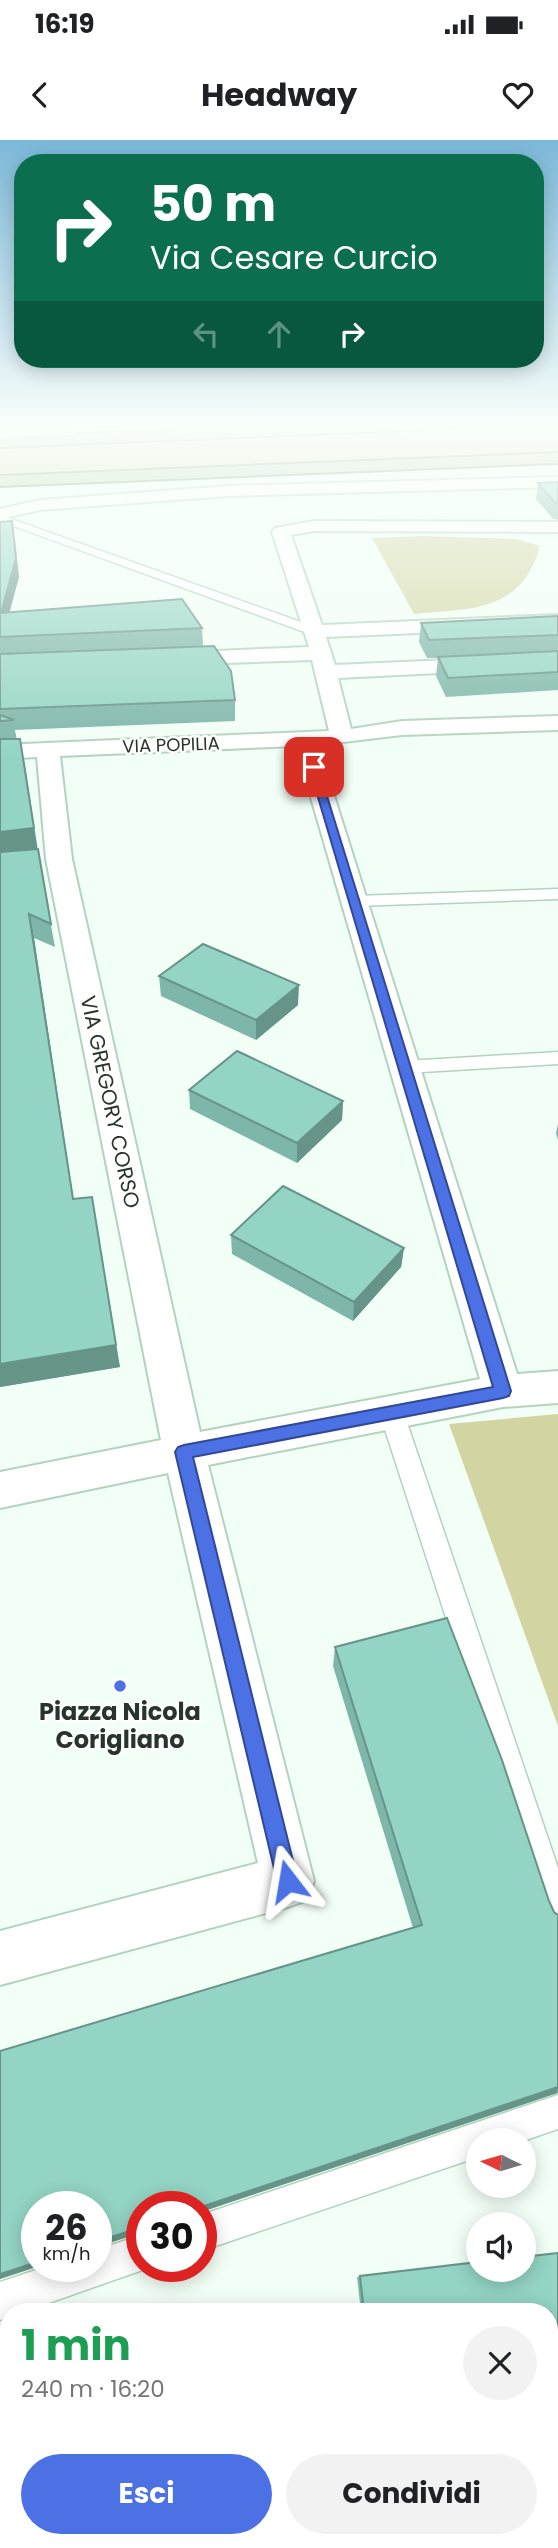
<!DOCTYPE html>
<html lang="it">
<meta charset="utf-8">
<style>
body{margin:0;font-family:Poppins,sans-serif;background:#f2f2f2;color:#202124;height:100vh;display:flex;flex-direction:column;font-size:26px;white-space:nowrap}
*{box-sizing:border-box;margin:0}
p{font-size:23px;color:#757577}
.icon{flex:none;width:38px;height:38px;fill:none;stroke:currentColor;stroke-width:2;stroke-linecap:round;stroke-linejoin:round}
.map{position:relative;flex:1;overflow:hidden}
.side{position:absolute;left:0px;top:2163px;width:558px;height:245px;display:flex;flex-direction:column;background:#fff;border-radius:28px 28px 0 0;box-shadow:0 4px 18px #0003}
.side>*{flex:none}
.hud{position:absolute;left:14px;top:14px;width:530px;height:214px;border-radius:28px;box-shadow:0 4px 18px #0003;background:#0b6e4f;color:#fff;overflow:hidden}
.needle{width:46px;rotate:275deg}
.buttons{position:absolute;left:466px;top:1988px;display:grid;gap:14px}
.buttons a{display:grid;place-items:center;width:70px;height:70px;border-radius:50%;background:#fff;box-shadow:0 4px 18px #0003;font-size:35px}
.speed{position:absolute;left:21px;top:2051px;display:flex;gap:14px;font-size:35px;font-weight:700;text-align:center}
.speed>*{display:grid;place-content:center;width:91px;height:91px;border-radius:50%;background:#fff;box-shadow:0 4px 18px #0003;line-height:1}
.speed small{font-size:18px;font-weight:400}
.speed .limit{border:10px solid #d22;background:#fff;color:#111}
.pin{position:absolute;display:grid;place-items:center;width:60px;height:60px;color:#fff;margin:-30px;border-radius:14px;box-shadow:0 4px 10px #0006}
.me{position:absolute;width:77px;margin:-38px;rotate:346deg;stroke-linejoin:round;filter:drop-shadow(0 0 5px #0008)}
.turn{display:flex;align-items:center;gap:24px;height:147px;padding:0 21px;font-size:32px}
.turn .icon{width:91px;height:91px;stroke-width:2.5}
.turn b{display:block;font-size:49px;line-height:60px}
.lanes{display:flex;align-items:center;height:66px;padding:0 21px;background:#0003;justify-content:center;gap:35px;direction:ltr}
.lanes .off{opacity:.35}
.round{display:grid;place-items:center;flex:none;width:74px;height:74px;border-radius:37px;background:#f2f2f2}
.overview{display:flex;align-items:center;justify-content:space-between;height:119px;padding:0 21px}
h1{font-size:42px;font-weight:700;line-height:52px;color:#1e9e55}
.button{display:flex;gap:14px;margin-top:auto;padding:14px 21px}
.button a{flex:1;height:80px;border-radius:42px;background:#4b71e5;color:#fff;font-size:28px;font-weight:700;line-height:80px;text-align:center}
.button a+a{background:#f2f2f2;color:#202124}
.status{display:flex;justify-content:space-between;align-items:center;height:49px;padding:0 35px;background:#fff;direction:ltr}
.status svg{height:19px;fill:currentColor}
header{display:flex;justify-content:space-between;align-items:center;height:91px;padding:0 21px;background:#fff;font-size:32px;font-weight:700}
.map>svg:first-child{display:block}
.green{fill:#d2d5a1}
.lines{fill:none;stroke-linecap:round;stroke-linejoin:round}
.lane-casing{stroke:#b2d3bd;stroke-width:3}
.street-casing{stroke:#b2d3bd;stroke-width:4}
.primary-casing{stroke:#5c7c48;stroke-width:4}
.lane{fill:#fff;fill-rule:evenodd}
.street{fill:#fff;fill-rule:evenodd}
.primary{fill:#aec89a;fill-rule:evenodd}
.wall{fill:#7eb6a9}
.shaded-wall{fill:#679489}
.building{fill:#93d4c4;stroke:#679489;stroke-width:2}
.route{fill:#4b71e5;stroke:#314995;stroke-width:2}
.poi-dot{fill:#4b71e5;stroke:#fff;stroke-width:2.5}
.labels{text-anchor:middle;stroke-width:5;stroke-linejoin:round;paint-order:stroke}
.far-street-label{font-size:18px;fill:#28352c;stroke:#fff}
.street-label{font-size:21px;fill:#28352c;stroke:#fff}
.near-poi-label{font-size:24px;font-weight:bold;fill:#28352c;stroke:#fff}
</style>
<div class="status"><b>16:19</b><svg viewBox="0 0 49 12"><path d="M0 12V9h3v3zM5 12V6h3v6zM10 12V3h3v9zM15 12V0h3v12zM26 1h20v11H26zM47 4h2v5h-2z"/></svg></div>
<header><svg class="icon" aria-label="back" viewBox="0 0 24 24"><path d="M15 5l-7 7 7 7"/></svg>Headway<svg class="icon" aria-label="heart" viewBox="0 0 24 24"><path d="M12 20l-8-8c-3-5 5-10 8-4 3-6 11-1 8 4z"/></svg></header>
<div class="map">
<svg width="558" height="2408" viewBox="0 0 558 2408">
<rect width="100%" height="100%" fill="#f2fff6"/>
<g class="green">
<rect x="0" y="282" width="73" height="8"/>
<polygon points="95,282 193,282 159,288 95,290"/>
<polygon points="558,284 558,313 0,334 0,305"/>
<path d="M422,396L516,399L540,406C522,472 471,469 414,474L372,398Z"/>
<polygon points="558,1274 558,1586 449,1284"/>
</g>
<g class="lines">
<g class="lane-casing">
<g id="lane">
<polygon points="211,282 219,282 221,295 215,295"/>
<polygon points="0,375 318,488 320,491 310,494 0,381"/>
<polygon points="558,749 558,759 355,766 347,761 355,756"/>
<polygon points="558,912 558,924 406,933 397,927 406,921"/>
<polygon points="391,1261 399,1264 403,1271 558,1728 558,1790 547,1785 542,1774 379,1271 383,1264"/>
<polygon points="558,1955 558,1989 523,2001 478,2000 478,2017 201,2111 201,2075"/>
<polygon points="142,2095 142,2126 154,2126 23,2172 9,2172 9,2177 0,2180 0,2142 48,2126 96,2126 96,2110"/>
</g>
</g>
<g class="street-casing">
<g id="street">
<polygon points="0,292 74,293 82,298 74,303 0,300"/>
<polygon points="558,337 558,347 229,356 40,370 0,379 0,369 40,360 229,346"/>
<path d="M314,381L558,382V392L314,391L291,395L322,485L558,475V487L326,497L335,525L558,515V527L338,538L351,589L402,581L558,576V590L402,595L318,605L517,1234L558,1231V1263L503,1267L208,1325L314,1741L307,1760L288,1767L0,1845V1791L258,1723L168,1333L0,1368V1332L161,1300L46,719L37,617L0,619V605L329,591L312,520L170,525L163,523L160,519L163,515L170,513L309,507L272,392L275,388ZM296,606L480,1239L200,1292L72,719L60,616Z"/>
</g>
</g>
<g class="primary-casing">
<g id="primary">
<polygon points="399,282 510,282 503,286 0,307 0,297"/>
<polygon points="558,313 558,323 0,346 0,336"/>
</g>
</g>
<use href="#lane" class="lane"/>
<use href="#street" class="street"/>
<use href="#primary" class="primary"/>
</g>
<g class="wall">
<polygon points="558,342 558,380 553,379 536,359 538,343"/>
<polygon points="0,382 15,400 19,437 9,472 202,488 203,506 235,560 235,581 15,590 55,807 34,798 73,1059 120,1227 0,1247"/>
<polygon points="558,476 558,550 446,557 436,536 438,518 427,518 419,502 421,483"/>
<polygon points="159,836 298,865 256,900 161,856"/>
<polygon points="189,950 343,961 342,980 297,1023 190,969"/>
<polygon points="558,984 558,1000 556,993"/>
<polygon points="231,1095 404,1108 401,1127 353,1181 232,1114"/>
<polygon points="447,1478 502,1620 549,1761 554,1772 558,1775 558,1953 201,2072 201,2067 142,2067 142,2102 139,2100 139,2093 96,2107 96,2067 37,2067 37,2126 39,2126 0,2139 0,1911 413,1788 333,1526 335,1507"/>
<polygon points="558,2113 558,2408 0,2408 0,2293 9,2292 9,2399 550,2399 550,2172 361,2172 357,2137 360,2136 478,2122 478,2130 523,2130 523,2117"/>
</g>
<g class="shaded-wall">
<polygon points="12,381 19,437 4,493 1,473"/>
<polygon points="24,620 38,711 0,715 0,692"/>
<polygon points="29,774 34,798 77,1083 73,1059"/>
<polygon points="299,845 298,865 256,900 256,880"/>
<polygon points="343,961 342,980 297,1023 297,1003"/>
<polygon points="96,1080 120,1227 0,1247 0,1224"/>
<polygon points="404,1108 401,1127 353,1181 354,1162"/>
<polygon points="558,1947 557,1953 201,2072 201,2067"/>
<polygon points="136,2089 141,2093 96,2107 96,2102"/>
<polygon points="37,2122 37,2126 39,2126 0,2139 0,2134"/>
</g>
<g class="building">
<polygon points="558,342 558,363 555,363 538,343"/>
<polygon points="12,381 16,418 1,473 182,459 202,488 0,497 0,382"/>
<polygon points="558,476 558,495 429,500 421,483"/>
<polygon points="214,506 231,531 235,560 0,569 0,514"/>
<polygon points="558,511 558,532 448,538 438,517"/>
<polygon points="0,575 14,580 0,581"/>
<polygon points="0,599 20,599 34,688 0,692"/>
<polygon points="38,709 51,784 29,774 73,1059 92,1057 116,1205 0,1224 0,712"/>
<polygon points="203,804 299,845 256,880 159,836"/>
<polygon points="237,911 343,961 297,1003 189,950"/>
<polygon points="283,1046 404,1108 354,1162 231,1095"/>
<polygon points="447,1478 502,1620 549,1761 554,1772 558,1775 558,1947 201,2067 142,2067 142,2100 139,2100 139,2092 136,2089 96,2102 96,2067 37,2067 37,2122 0,2134 0,1911 422,1785 335,1507"/>
<polygon points="558,2113 558,2408 0,2408 0,2297 9,2296 9,2399 550,2399 550,2172 364,2172 360,2136 478,2122 478,2130 523,2130 523,2117"/>
</g>
<linearGradient id="sky" x2="0" y2="1"><stop stop-color="#7cb8d9"/><stop offset="0.46" stop-color="#f9fffb"/><stop offset="1" stop-color="#f9fffb" stop-opacity="0"/></linearGradient>
<rect width="558" height="619" fill="url(#sky)"/>
<polygon class="route" points="314,624 318,627 511,1251 509,1256 503,1258 193,1317 298,1741 295,1749 288,1752 280,1749 277,1741 175,1312 178,1307 184,1305 493,1247 309,627"/>
<circle class="poi-dot" cx="120" cy="1546" r="7"/>
<g class="labels">
<g class="far-street-label">
<text transform="translate(171 605) rotate(-2)" y="6">VIA POPILIA</text>
</g>
<g class="street-label">
<text transform="translate(110 962) rotate(78)" y="7">VIA GREGORY CORSO</text>
</g>
<g class="near-poi-label">
<text x="120" y="1580">Piazza Nicola<tspan x="120" dy="28">Corigliano</tspan></text>
</g>
</g>
</svg>
<div class="buttons">
<a><svg class="needle" viewBox="-14 -14 28 28"><path d="M0-13l5 13h-10z" fill="#e53935"/><path d="M0 13l5-13h-10z" fill="#757577"/></svg></a>
<a><svg class="icon" aria-label="sound" viewBox="0 0 24 24"><path d="M4 9h4l5-4v14l-5-4H4zM17 9q2 3 0 6"/></svg></a>
</div>
<div class="speed"><div>26<small>km/h</small></div><div class="limit">30</div></div>
<div class="pin" style="left:314px;top:627px;background:#d93025"><svg class="icon" aria-label="arrive" viewBox="0 0 24 24"><path d="M6 21V4h12l-3 4 3 4H6"/></svg></div>
<svg class="me" style="left:288px;top:1741px" viewBox="-20 -20 40 40"><path d="M0-17L14 15 0 8-14 15z" fill="#4b71e5" stroke="#fff" stroke-width="4"/></svg>
<div class="hud">
<div class="turn"><svg class="icon" aria-label="right" viewBox="0 0 24 24"><path d="M7 20v-9h11M14 6l5 5-5 5"/></svg><div><b>50 m</b>Via Cesare Curcio</div></div>
<div class="lanes"><svg class="icon off" aria-label="left" viewBox="0 0 24 24"><path d="M17 20v-9H6M10 6l-5 5 5 5"/></svg><svg class="icon off" aria-label="ahead" viewBox="0 0 24 24"><path d="M12 20V5M6 11l6-6 6 6"/></svg><svg class="icon" aria-label="right" viewBox="0 0 24 24"><path d="M7 20v-9h11M14 6l5 5-5 5"/></svg></div>
</div>
<section class="side">
<div class="overview"><div><h1>1 min</h1><p>240 m · 16:20</p></div><a class="round"><svg class="icon" aria-label="close" viewBox="0 0 24 24"><path d="M6 6l12 12M18 6L6 18"/></svg></a></div>
<div class="button"><a>Esci</a><a>Condividi</a></div>
</section>
</div>
